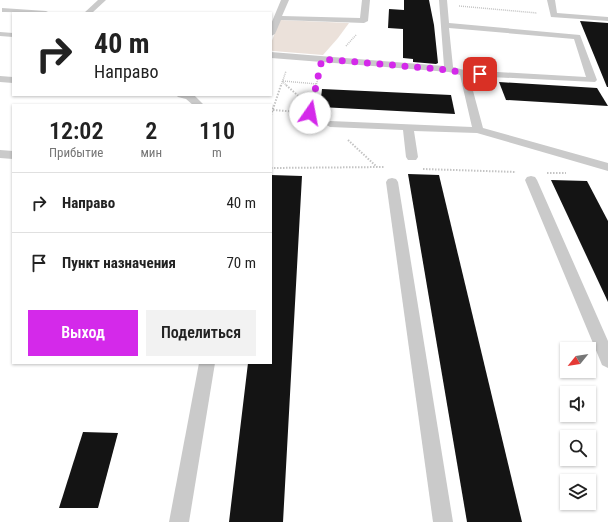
<!DOCTYPE html>
<html lang="ru">
<meta charset="utf-8">
<style>
body{margin:0;font-family:"Roboto Condensed",sans-serif;background:#f2f2f2;color:#222;height:100vh;display:flex;flex-direction:column;font-size:15px;white-space:nowrap}
*{box-sizing:border-box;margin:0}
p{font-size:13px;color:#767676}
.icon{flex:none;width:22px;height:22px;fill:none;stroke:currentColor;stroke-width:2;stroke-linecap:round;stroke-linejoin:round}
.map{position:relative;flex:1;overflow:hidden}
.panel{position:absolute;left:12px;top:104px;width:260px;height:260px;display:flex;flex-direction:column;background:#fff;border-radius:0px;box-shadow:0 1px 3px #0004}
.panel>*{flex:none}
.top-card{position:absolute;left:12px;top:12px;width:260px;height:84px;border-radius:0px;box-shadow:0 1px 3px #0004;background:#fff;color:#222;overflow:hidden}
.needle{width:26px;rotate:240deg}
.fabs{position:absolute;left:560px;top:342px;display:grid;gap:8px}
.fabs a{display:grid;place-items:center;width:36px;height:36px;border-radius:0px;background:#fff;box-shadow:0 1px 3px #0004;font-size:20px}
.pin{position:absolute;display:grid;place-items:center;width:34px;height:34px;color:#fff;margin:-17px;border-radius:8px;box-shadow:0 2px 6px #0006}
.me{position:absolute;width:44px;margin:-22px;rotate:12deg;stroke-linejoin:round;filter:drop-shadow(0 0 3px #0008)}
.turn{display:flex;align-items:center;gap:14px;height:84px;padding:0 16px;font-size:18px}
.turn .icon{width:52px;height:52px;stroke-width:2.5}
.turn b{display:block;font-size:28px;line-height:34px}
.eta{display:flex;justify-content:space-evenly;align-items:center;height:68px;text-align:center}
.eta b{font-size:24px;font-weight:600;line-height:28px}
.action{display:flex;gap:8px;margin-top:auto;padding:8px 16px}
.action a{flex:1;height:46px;border-radius:0px;background:#d429ea;color:#fff;font-size:16px;font-weight:600;line-height:46px;text-align:center}
.action a+a{background:#f2f2f2;color:#222}
ul{padding:0;list-style:none}
li{display:flex;align-items:center;gap:12px;height:60px;padding:0 16px;border-top:1px solid #e0e0e0}
li div{flex:1}
li b{display:block;font-size:15px}
li em{font-style:normal}
.map>svg:first-child{display:block}
.green{fill:#ebe1da}
.building{fill:#141414}
.lines{fill:none;stroke-linecap:round;stroke-linejoin:round}
.path-far1{stroke:#c4c4c4;stroke-width:1.5;stroke-dasharray:1 1;stroke-linecap:butt}
.path{stroke:#c4c4c4;stroke-width:2;stroke-dasharray:1.5 1.5;stroke-linecap:butt}
.lane{fill:#cacaca;fill-rule:evenodd}
.route{stroke:#d429ea;stroke-width:7;stroke-dasharray:0 12.6}
</style>
<div class="map">
<svg width="608" height="522" viewBox="0 0 608 522">
<rect width="100%" height="100%" fill="#fff"/>
<polygon class="green" points="280,20 349,23 338,38 323,55 273,51 271,50 271,43"/>
<g class="building">
<polygon points="404,0 429,0 434,25 438,63 436,64 413,62 413,59 403,58 403,29 388,28 389,9 404,10"/>
<polygon points="580,21 608,23 608,87 607,87"/>
<polygon points="499,82 597,88 608,106 506,100"/>
<polygon points="322,89 451,95 455,114 320,107"/>
<polygon points="408,174 439,175 522,522 467,522"/>
<polygon points="271,175 302,176 283,522 229,522 248,363 271,363"/>
<polygon points="551,180 587,181 608,221 608,302"/>
<polygon points="83,432 118,433 98,508 59,508"/>
</g>
<g class="lines">
<g class="path-far1">
<polyline points="459,6 537,13"/>
<polyline points="346,46 356,35"/>
<polyline points="282,81 287,86"/>
<polyline points="283,81 317,84"/>
<polyline points="281,86 286,71"/>
<polyline points="316,86 319,74"/>
</g>
<g class="path">
<polyline points="286,85 319,114"/>
<polyline points="273,110 310,113 317,85"/>
<polyline points="271,115 281,85"/>
<polyline points="348,140 377,167"/>
<polyline points="271,168 384,167"/>
<polyline points="423,169 516,172"/>
<polyline points="547,173 566,173"/>
</g>
<g class="lane">
<polygon points="98,0 106,0 92,13 84,13"/>
<polygon points="281,0 289,0 282,16 360,18 362,0 370,0 368,21 364,23 281,20 275,34 271,36 271,24"/>
<path d="M439,0H447L449,23L580,35L597,80L595,82L469,76L483,128L608,163V171L477,133L414,131L418,157L416,160H408L406,157L403,130L330,127L325,124L330,121L472,127L460,75L449,72L271,58V52L444,66ZM449,28L574,39L586,77L464,70L453,67Z"/>
<polygon points="547,0 555,0 557,13 608,17 608,21 551,17"/>
<polygon points="2,8 46,11 50,13 5,12 2,12"/>
<polygon points="0,32 13,33 13,37 0,36"/>
<polygon points="0,76 13,77 13,83 0,82"/>
<polygon points="176,95 194,95 204,105 193,105 186,99 178,97"/>
<polygon points="0,150 13,151 13,159 0,158"/>
<polygon points="531,176 535,177 537,180 608,341 608,368 602,365 600,360 525,180 527,177"/>
<polygon points="392,178 396,179 398,182 453,522 433,522 386,182 388,179"/>
<polygon points="199,363 215,363 189,522 169,522"/>
</g>
</g>
<g class="lines">
<polyline class="route" points="310,113 322,59 449,70 464,73 480,74"/>
</g>
</svg>
<div class="fabs">
<a><svg class="needle" viewBox="-14 -14 28 28"><path d="M0-13l5 13h-10z" fill="#e53935"/><path d="M0 13l5-13h-10z" fill="#767676"/></svg></a>
<a><svg class="icon" aria-label="sound" viewBox="0 0 24 24"><path d="M4 9h4l5-4v14l-5-4H4zM17 9q2 3 0 6"/></svg></a>
<a><svg class="icon" aria-label="search" viewBox="0 0 24 24"><circle cx="10" cy="10" r="6"/><path d="M15 15l6 6"/></svg></a>
<a><svg class="icon" aria-label="layers" viewBox="0 0 24 24"><path d="M12 4l9 5-9 5-9-5zM3 14l9 5 9-5"/></svg></a>
</div>
<div class="pin" style="left:480px;top:74px;background:#d93025"><svg class="icon" aria-label="arrive" viewBox="0 0 24 24"><path d="M6 21V4h12l-3 4 3 4H6"/></svg></div>
<svg class="me" style="left:310px;top:113px" viewBox="-20 -20 40 40"><circle r="19" fill="#fff"/><path d="M0-13L10 11 0 6-10 11z" fill="#d429ea"/></svg>
<div class="top-card">
<div class="turn"><svg class="icon" aria-label="right" viewBox="0 0 24 24"><path d="M7 20v-9h11M14 6l5 5-5 5"/></svg><div><b>40 m</b>Направо</div></div>
</div>
<section class="panel">
<div class="eta">
<div><b>12:02</b><p>Прибытие</p></div>
<div><b>2</b><p>мин</p></div>
<div><b>110</b><p>m</p></div>
</div>
<ul>
<li><svg class="icon" aria-label="right" viewBox="0 0 24 24"><path d="M7 20v-9h11M14 6l5 5-5 5"/></svg><div><b>Направо</b></div><em>40 m</em></li>
<li><svg class="icon" aria-label="arrive" viewBox="0 0 24 24"><path d="M6 21V4h12l-3 4 3 4H6"/></svg><div><b>Пункт назначения</b></div><em>70 m</em></li>
</ul>
<div class="action"><a>Выход</a><a>Поделиться</a></div>
</section>
</div>
